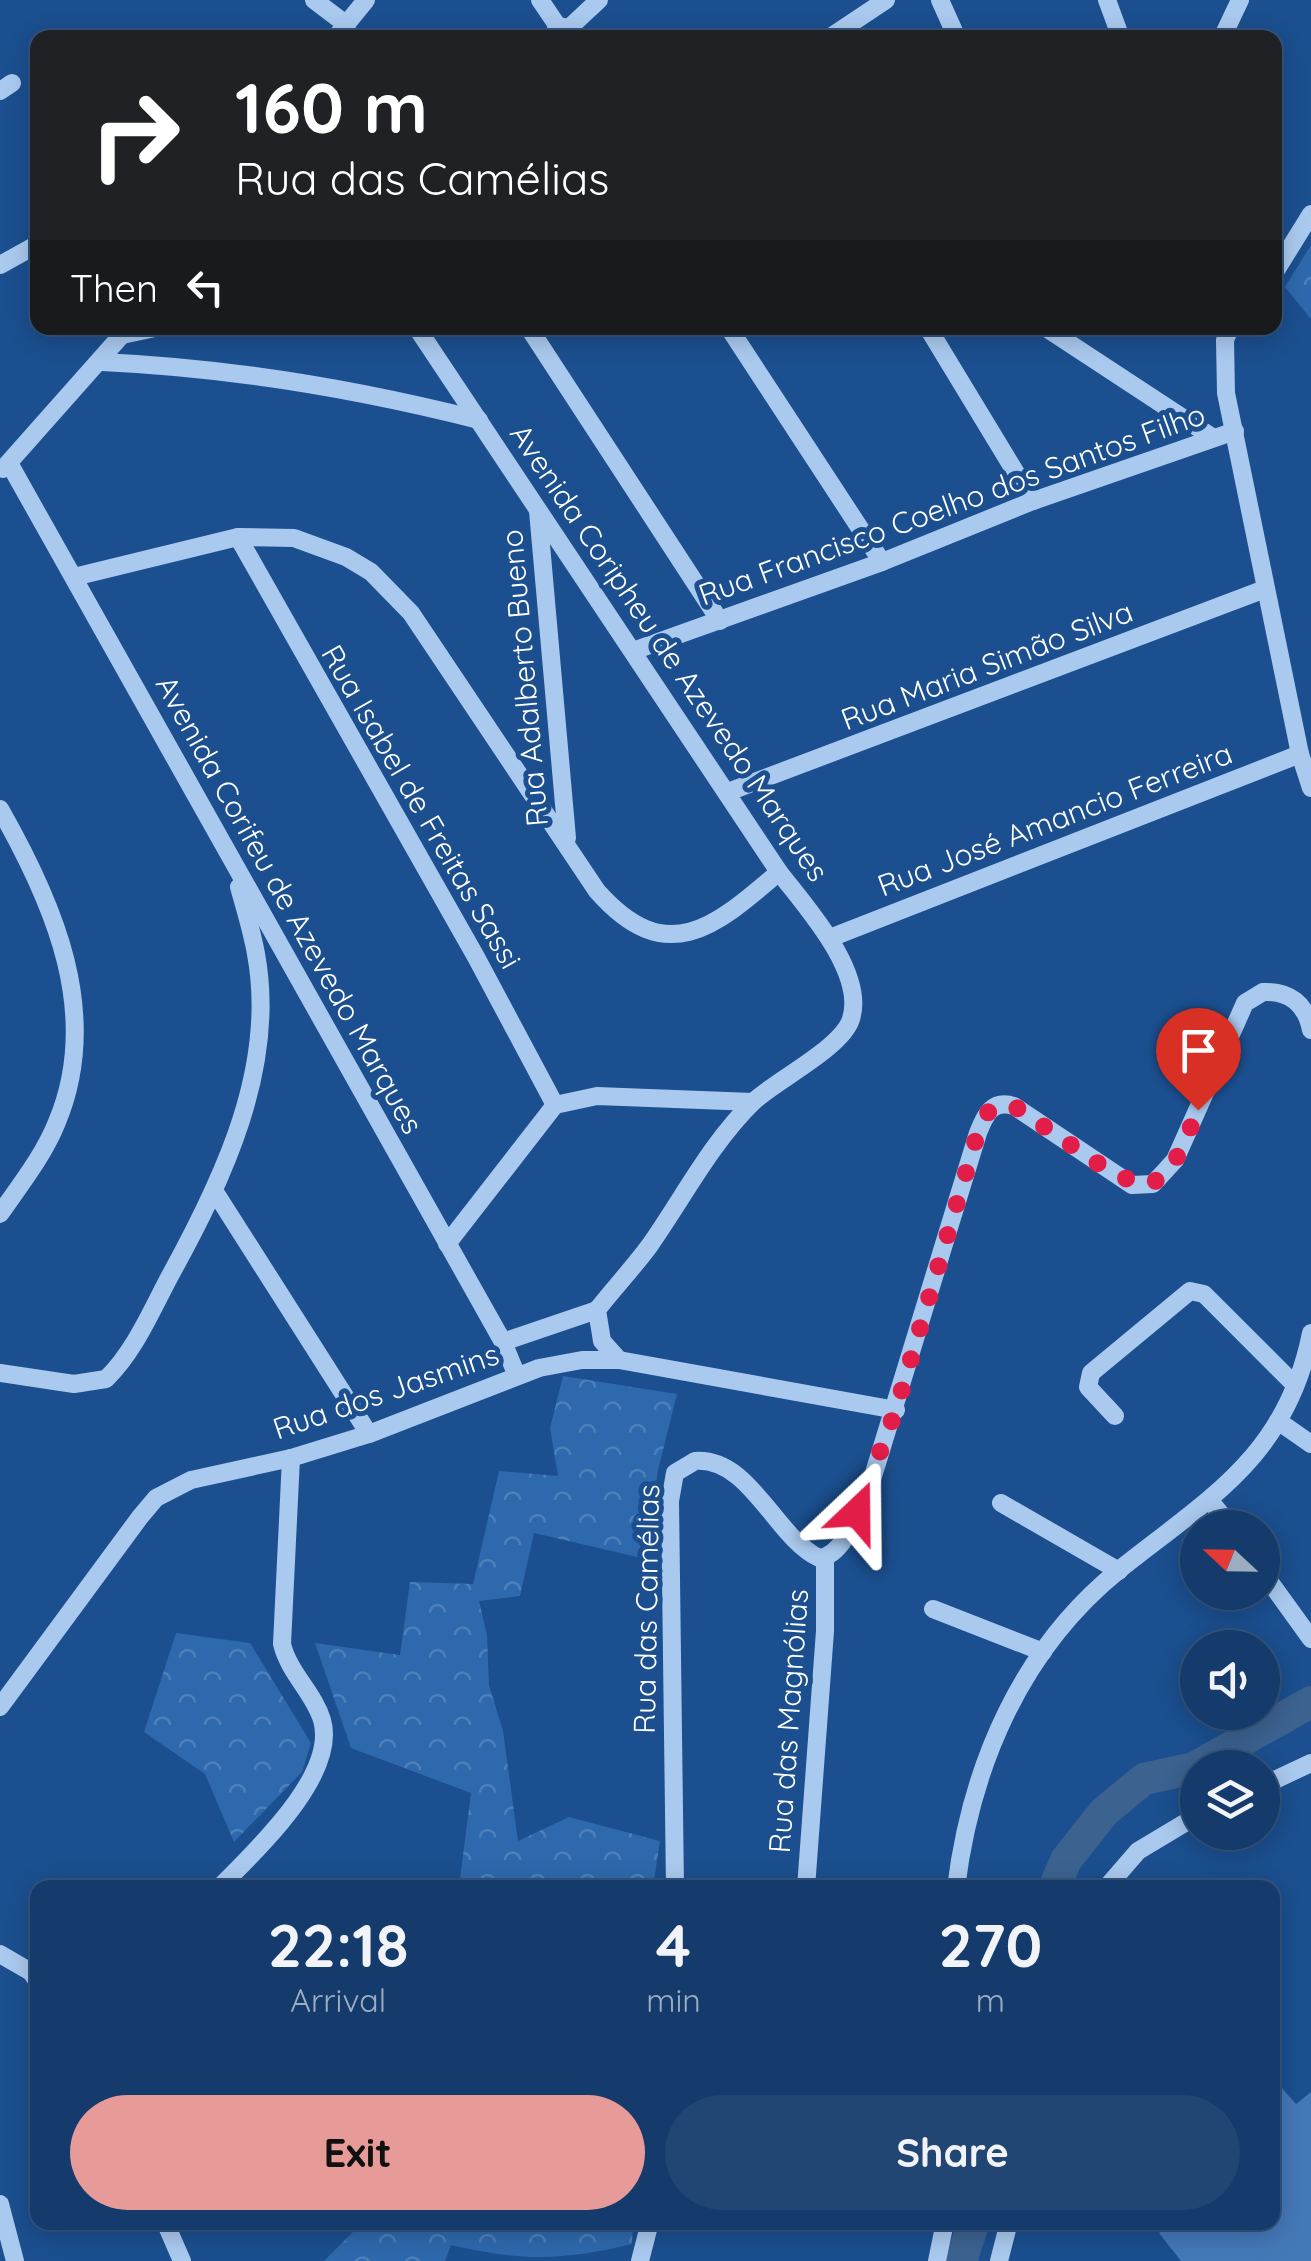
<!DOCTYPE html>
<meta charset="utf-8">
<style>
body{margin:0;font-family:Quicksand,sans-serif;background:#214673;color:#f1f3f6;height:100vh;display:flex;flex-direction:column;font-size:38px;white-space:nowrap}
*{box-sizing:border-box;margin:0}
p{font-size:32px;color:#9dadc1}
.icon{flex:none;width:55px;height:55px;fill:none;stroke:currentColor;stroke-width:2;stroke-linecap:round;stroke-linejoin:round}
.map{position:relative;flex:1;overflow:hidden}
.panel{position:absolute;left:30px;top:1880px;width:1250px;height:350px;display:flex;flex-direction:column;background:#143b6b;border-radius:20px;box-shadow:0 5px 25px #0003,0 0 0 2px #33557e}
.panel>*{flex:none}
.top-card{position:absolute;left:30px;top:30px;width:1252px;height:305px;border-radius:20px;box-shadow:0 5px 25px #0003,0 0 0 2px #33557e;background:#202124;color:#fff;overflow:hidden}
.needle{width:65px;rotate:292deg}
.fabs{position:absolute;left:1180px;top:1510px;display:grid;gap:20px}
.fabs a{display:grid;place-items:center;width:100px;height:100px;border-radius:50%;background:#143b6b;box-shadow:0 5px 25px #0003,0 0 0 2px #33557e;font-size:50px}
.pin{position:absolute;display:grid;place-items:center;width:85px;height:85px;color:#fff;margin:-102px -42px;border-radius:50% 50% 50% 0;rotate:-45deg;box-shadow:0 0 10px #0007}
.pin .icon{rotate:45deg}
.me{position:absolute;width:110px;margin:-55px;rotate:23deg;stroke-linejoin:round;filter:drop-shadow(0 0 8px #0008)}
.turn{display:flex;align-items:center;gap:35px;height:210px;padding:0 40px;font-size:45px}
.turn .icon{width:130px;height:130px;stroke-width:2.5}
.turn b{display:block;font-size:70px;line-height:85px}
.then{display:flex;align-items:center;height:95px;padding:0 40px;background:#0003;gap:20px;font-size:38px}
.eta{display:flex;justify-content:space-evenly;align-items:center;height:170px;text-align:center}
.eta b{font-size:60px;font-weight:700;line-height:70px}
.action{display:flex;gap:20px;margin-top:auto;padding:20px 40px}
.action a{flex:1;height:115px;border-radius:60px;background:#e69b98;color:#111;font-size:40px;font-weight:700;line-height:115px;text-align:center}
.action a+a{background:#214673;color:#f1f3f6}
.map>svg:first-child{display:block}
.forest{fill:url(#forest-crowns)}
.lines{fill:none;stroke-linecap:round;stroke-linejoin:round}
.river{stroke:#3c6290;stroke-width:32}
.building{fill:#4478b7}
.minor{stroke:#a9c9ee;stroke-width:18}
.route{stroke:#e11d48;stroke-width:18;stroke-dasharray:0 32.4}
.labels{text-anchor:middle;stroke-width:10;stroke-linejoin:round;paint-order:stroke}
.street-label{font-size:30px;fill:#fff;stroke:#1b4f8f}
</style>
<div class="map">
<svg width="1311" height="2261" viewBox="0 0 1311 2261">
<defs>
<pattern id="forest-crowns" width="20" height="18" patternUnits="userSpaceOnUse" patternTransform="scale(2.5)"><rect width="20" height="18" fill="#2e69ad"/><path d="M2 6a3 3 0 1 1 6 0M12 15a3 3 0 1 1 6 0" fill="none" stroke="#4d80b9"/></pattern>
</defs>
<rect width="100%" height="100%" fill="#1b4f8f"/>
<g class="forest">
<polygon points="1311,245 1311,319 1285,287"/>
<polygon points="563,1376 677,1394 658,1470 646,1559 534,1533 520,1596 479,1601 487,1635 489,1685 503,1731 518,1841 569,1817 660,1841 653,1887 459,1887 471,1793 351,1748 315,1643 400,1655 410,1582 473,1584 499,1471 558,1476 550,1428"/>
<polygon points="176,1633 250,1643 311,1743 302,1772 234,1842 205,1774 144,1732"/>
<path d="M363,2222H633V2223L632,2244C562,2261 520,2261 451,2245L445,2261H324Z"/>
</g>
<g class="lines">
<g class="river">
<polyline points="1054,1888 1066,1860 1104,1812 1144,1779 1194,1768 1311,1702"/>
<polyline points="961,2261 974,2222"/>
</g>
</g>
<polygon class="building" points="1272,2077 1296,2104 1311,2092 1311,2261 1181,2261 1159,2233 1173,2222 1272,2222"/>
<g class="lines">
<g class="minor">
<polyline points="314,0 347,25"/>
<polyline points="540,0 559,28"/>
<polyline points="940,0 957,38"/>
<polyline points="1107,0 1121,38"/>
<polyline points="569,28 599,0"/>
<polyline points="335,38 366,0"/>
<polyline points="548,38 563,27 578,38"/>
<polyline points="829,38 886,0"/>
<polyline points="1222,38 1240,0"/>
<polyline points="0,91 12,83"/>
<polyline points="0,265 38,244"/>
<polyline points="1275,272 1311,214"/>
<path d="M417,328L779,872C805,906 866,972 851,1019C842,1048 776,1080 753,1102C711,1143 683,1198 650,1245C634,1267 614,1288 597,1310L602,1341L619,1360"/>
<polyline points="529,328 720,621"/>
<polyline points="729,328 882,562"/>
<polyline points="928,328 1033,501"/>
<polyline points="1046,328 1212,437"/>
<polyline points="1230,328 1225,340 1226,393 1300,754 1311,788"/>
<polyline points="122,335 155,328"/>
<path d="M102,362C232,368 353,388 479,420"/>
<polyline points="9,463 503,1342 517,1376"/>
<polyline points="3,469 128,328"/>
<polyline points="538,511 567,838"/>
<polyline points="238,537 476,957 555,1105"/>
<path d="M74,577L238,537L294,538L346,557L371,572L411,613L597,891C666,969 714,928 779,872"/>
<polyline points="633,651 882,562 1033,501 1235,431"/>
<polyline points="728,792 1265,589"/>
<path d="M0,809C54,904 102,1014 57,1122C44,1155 20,1185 0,1214"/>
<polyline points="830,938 1300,754"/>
<polyline points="215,1192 369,1434"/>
<polyline points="447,1244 555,1105 597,1096 753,1102"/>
<polyline points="503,1342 597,1310"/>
<path d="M0,1373L74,1384L106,1379C135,1351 152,1309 171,1274C223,1179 277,1067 256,954C252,931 245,909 239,887"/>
<polyline points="1115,1416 1088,1387 1091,1373 1190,1291 1204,1294 1295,1385"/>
<polyline points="1278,1421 1311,1444"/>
<polyline points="1211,1502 1232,1528"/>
<polyline points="1001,1503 1119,1571"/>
<polyline points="1262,1571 1311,1639"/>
<polyline points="933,1609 1043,1652"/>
<polyline points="0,1707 140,1517 156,1498 191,1480 291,1458 369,1434 539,1368 582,1360 619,1360 896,1410"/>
<polyline points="1262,1786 1311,1763"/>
<path d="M219,1888C255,1851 338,1775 322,1720C314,1693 289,1673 282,1644L291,1458"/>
<path d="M675,1888L670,1501L675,1473L695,1461C750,1457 775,1537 819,1558C845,1556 859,1508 870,1486L978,1133C985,1115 992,1099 1014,1106L1132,1185L1153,1184L1175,1160L1245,1003L1263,992C1290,991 1306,1004 1311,1030"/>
<polyline points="806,1888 825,1631 825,1559"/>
<path d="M956,1888C971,1766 1021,1649 1119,1570C1208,1499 1287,1456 1311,1333"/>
<polyline points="1106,1888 1138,1851 1198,1815"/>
<polyline points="0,1954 31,1972 38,1982"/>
<polyline points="0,2204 15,2261"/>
<polyline points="165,2222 182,2261"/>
<polyline points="640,2261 650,2222"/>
<polyline points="937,2261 945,2222"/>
<polyline points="999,2261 1009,2222"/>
</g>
</g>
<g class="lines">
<path class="route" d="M857,1512L896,1410L978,1132C985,1114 992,1100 1014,1106L1106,1169L1142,1186C1175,1180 1186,1136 1198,1110"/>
</g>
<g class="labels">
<g class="street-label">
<text transform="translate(952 505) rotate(-20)" y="10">Rua Francisco Coelho dos Santos Filho</text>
<text transform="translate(669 653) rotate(56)" y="10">Avenida Coripheu de Azevedo Marques</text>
<text transform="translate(987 666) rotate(-21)" y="10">Rua Maria Simão Silva</text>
<text transform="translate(525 678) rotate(-95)" y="10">Rua Adalberto Bueno</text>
<text transform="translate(421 807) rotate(60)" y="10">Rua Isabel de Freitas Sassi</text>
<text transform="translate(1055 820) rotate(-21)" y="10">Rua José Amancio Ferreira</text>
<text transform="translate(289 905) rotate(61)" y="10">Avenida Corifeu de Azevedo Marques</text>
<text transform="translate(386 1392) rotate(-19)" y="10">Rua dos Jasmins</text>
<text transform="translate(647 1609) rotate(-89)" y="10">Rua das Camélias</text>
<text transform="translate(789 1721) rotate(-86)" y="10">Rua das Magnólias</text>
</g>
</g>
</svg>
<div class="fabs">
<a><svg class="needle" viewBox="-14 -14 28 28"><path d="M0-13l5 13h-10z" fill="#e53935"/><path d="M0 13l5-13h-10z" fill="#9dadc1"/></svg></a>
<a><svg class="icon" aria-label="sound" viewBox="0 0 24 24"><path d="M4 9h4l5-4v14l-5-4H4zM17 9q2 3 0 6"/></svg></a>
<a><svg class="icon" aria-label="layers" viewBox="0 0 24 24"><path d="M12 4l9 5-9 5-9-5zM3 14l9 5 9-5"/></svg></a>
</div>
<div class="pin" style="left:1198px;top:1110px;background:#d93025"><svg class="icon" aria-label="arrive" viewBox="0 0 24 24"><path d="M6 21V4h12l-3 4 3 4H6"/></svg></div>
<svg class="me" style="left:857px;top:1512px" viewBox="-20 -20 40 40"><path d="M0-17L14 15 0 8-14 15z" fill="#e11d48" stroke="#fff" stroke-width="4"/></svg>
<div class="top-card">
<div class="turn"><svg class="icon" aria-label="right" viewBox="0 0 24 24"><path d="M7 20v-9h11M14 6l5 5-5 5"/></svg><div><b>160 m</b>Rua das Camélias</div></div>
<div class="then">Then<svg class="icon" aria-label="left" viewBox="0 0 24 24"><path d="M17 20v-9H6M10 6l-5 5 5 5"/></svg></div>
</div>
<section class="panel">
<div class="eta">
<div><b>22:18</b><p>Arrival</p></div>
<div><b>4</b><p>min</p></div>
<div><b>270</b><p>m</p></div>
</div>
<div class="action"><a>Exit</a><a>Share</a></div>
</section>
</div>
